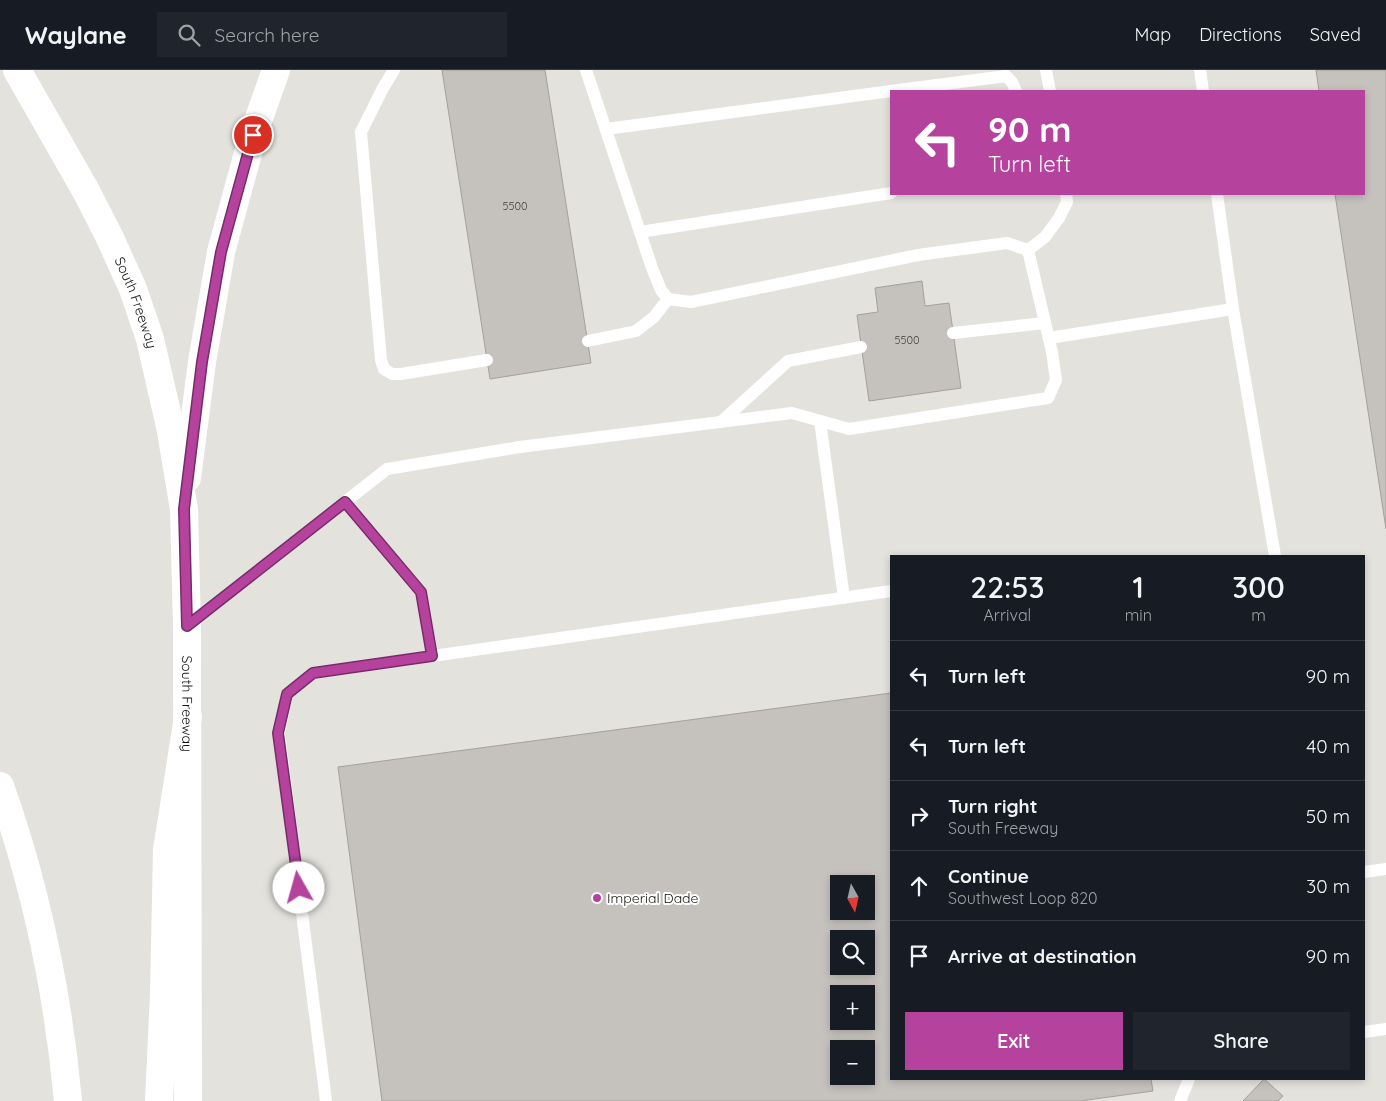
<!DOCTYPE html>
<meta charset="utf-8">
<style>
body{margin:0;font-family:Quicksand,sans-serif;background:#20242c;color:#f1f3f6;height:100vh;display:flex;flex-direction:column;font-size:19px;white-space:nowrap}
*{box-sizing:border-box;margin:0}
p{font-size:16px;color:#9ea1a6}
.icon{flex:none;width:28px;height:28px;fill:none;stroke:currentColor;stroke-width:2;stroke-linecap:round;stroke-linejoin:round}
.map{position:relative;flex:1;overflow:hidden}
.drawer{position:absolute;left:890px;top:485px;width:475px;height:525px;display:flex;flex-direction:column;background:#171b24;border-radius:0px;box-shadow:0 2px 8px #0003}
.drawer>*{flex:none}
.guide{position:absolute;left:890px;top:20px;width:475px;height:105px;border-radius:0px;box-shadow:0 2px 8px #0003;background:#b5439e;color:#fff;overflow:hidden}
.needle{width:32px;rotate:172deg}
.tools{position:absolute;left:830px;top:805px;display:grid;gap:10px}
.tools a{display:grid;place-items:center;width:45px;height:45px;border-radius:0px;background:#171b24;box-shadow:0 2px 8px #0003;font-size:25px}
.pin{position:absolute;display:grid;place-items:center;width:42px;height:42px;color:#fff;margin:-21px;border:2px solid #fff;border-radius:50%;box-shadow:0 1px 5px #0007}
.me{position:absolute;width:55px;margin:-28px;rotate:353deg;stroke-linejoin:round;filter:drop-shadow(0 0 4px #0008)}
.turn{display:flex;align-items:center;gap:18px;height:105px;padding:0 15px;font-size:22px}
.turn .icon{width:65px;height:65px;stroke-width:2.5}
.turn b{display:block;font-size:35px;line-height:42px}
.eta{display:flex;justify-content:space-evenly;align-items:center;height:85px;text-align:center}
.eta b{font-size:30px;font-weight:600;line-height:35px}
.primary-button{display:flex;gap:10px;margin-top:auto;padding:10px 15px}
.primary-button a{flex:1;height:58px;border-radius:0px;background:#b5439e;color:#fff;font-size:20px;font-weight:600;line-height:58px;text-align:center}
.primary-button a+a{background:#20242c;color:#f1f3f6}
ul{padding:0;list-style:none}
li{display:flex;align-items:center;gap:15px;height:70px;padding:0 15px;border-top:1px solid #363941}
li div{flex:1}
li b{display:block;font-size:19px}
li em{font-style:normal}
header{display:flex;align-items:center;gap:30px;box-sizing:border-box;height:70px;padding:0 25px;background:#171b24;border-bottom:1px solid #363941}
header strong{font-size:24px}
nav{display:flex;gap:28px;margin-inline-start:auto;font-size:18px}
.search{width:350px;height:45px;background:#20242c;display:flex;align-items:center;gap:12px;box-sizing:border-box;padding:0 18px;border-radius:0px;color:#9ea1a6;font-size:19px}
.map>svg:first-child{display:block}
.building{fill:#c5c2be;stroke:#a4a09c;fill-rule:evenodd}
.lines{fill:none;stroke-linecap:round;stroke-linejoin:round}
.service{stroke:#fff;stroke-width:12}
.secondary{stroke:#fff;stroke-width:28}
.motorway{stroke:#fff;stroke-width:28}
.route-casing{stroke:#762c67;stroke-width:12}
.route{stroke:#b5439e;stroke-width:9}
.poi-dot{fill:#b5439e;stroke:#fff;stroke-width:2}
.labels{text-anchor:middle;stroke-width:4;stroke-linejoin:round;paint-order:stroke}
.number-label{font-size:11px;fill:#41403e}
.street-label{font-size:14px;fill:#151513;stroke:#fff}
.poi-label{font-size:14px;fill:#151513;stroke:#fff;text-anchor:start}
</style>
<header>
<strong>Waylane</strong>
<div class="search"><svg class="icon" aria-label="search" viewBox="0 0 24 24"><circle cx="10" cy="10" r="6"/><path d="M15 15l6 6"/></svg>Search here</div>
<nav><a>Map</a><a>Directions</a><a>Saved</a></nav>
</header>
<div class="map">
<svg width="1386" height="1031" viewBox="0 0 1386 1031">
<rect width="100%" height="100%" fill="#e3e2dd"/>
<g class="building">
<polygon points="442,0 545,0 591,293 490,309"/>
<polygon points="1316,0 1386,0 1386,459 1335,124 1364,124 1364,21 1319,21"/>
<polygon points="922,211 925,236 949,233 961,318 869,331 857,245 878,242 875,218"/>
<path d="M891,623V1009H1151L1153,1021L1080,1031H382L338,697ZM839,814H866V841H839ZM839,869H866V896H839ZM839,924H866V951H839ZM839,979H866V1006H839Z"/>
<polygon points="1264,1009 1283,1026 1278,1031 1243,1031"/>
</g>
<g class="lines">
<g class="service">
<polyline points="394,0 383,18 361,62 381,290 384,299 392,304 401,304 487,290"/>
<polyline points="1046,0 1050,21"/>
<polyline points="1200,0 1203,21"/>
<polyline points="891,21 1006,6 1012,12 1016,21"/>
<polyline points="606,59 891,21"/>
<polyline points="1217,124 1233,239 1275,486"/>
<polyline points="640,162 891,123"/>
<polyline points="1028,180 1045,167 1059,148 1067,132 1066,124"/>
<polyline points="953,263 1045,253"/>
<polyline points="1049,268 1233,239"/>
<polyline points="588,271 636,261 654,247 668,229"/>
<polyline points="820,351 844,528"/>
<polyline points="721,352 788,291 861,277"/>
<polyline points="345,432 421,522 432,586"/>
<polyline points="187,556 387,399 520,377 792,343 849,359 1048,328 1056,310 1052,282 1028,180 1007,173 918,185 691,232 668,229 661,220 652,198 586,0"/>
<polyline points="1364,802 1386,799"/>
<polyline points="1364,962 1386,959"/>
<polyline points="326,1031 279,663 287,624 313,603 891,521"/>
<polyline points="1180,1031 1189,1009"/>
</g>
<g class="secondary">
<path id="s1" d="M17,0L86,121L110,168L133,219L150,269L170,356L184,439L187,556L188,1031"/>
<polyline points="187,408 202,292 221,182 253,65 276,0"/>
</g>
<g class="motorway">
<path d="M0,716C36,817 58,924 68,1031"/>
<polyline points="159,1031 164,924 167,780 188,647"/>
</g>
</g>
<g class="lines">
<g class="route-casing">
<polyline id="route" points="253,65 221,182 202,292 184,439 187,556 345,432 421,522 432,586 313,603 287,624 278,663 299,818"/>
</g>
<use href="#route" class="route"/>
</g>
<circle class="poi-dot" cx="597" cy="828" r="5"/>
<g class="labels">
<g class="number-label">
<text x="515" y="140">5500</text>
<text x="907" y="274">5500</text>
</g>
<g class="street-label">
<text dy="5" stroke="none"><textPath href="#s1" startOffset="262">South Freeway</textPath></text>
<text dy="5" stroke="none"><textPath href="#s1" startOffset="669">South Freeway</textPath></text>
</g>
<g class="poi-label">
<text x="607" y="833">Imperial Dade</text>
</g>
</g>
</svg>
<div class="tools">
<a><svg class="needle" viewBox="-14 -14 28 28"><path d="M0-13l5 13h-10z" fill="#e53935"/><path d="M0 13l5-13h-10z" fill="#9ea1a6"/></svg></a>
<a><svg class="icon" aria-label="search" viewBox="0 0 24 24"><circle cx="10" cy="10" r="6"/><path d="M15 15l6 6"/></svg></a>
<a>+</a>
<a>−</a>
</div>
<div class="pin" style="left:253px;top:65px;background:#d93025"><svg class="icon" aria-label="arrive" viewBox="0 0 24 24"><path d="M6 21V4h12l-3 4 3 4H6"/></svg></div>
<svg class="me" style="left:299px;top:818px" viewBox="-20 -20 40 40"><circle r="19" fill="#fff"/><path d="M0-13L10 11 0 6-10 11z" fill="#b5439e"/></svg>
<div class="guide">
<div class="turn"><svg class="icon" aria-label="left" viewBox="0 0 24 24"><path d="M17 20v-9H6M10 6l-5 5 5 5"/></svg><div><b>90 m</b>Turn left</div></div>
</div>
<section class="drawer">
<div class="eta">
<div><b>22:53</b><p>Arrival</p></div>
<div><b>1</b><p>min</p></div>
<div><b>300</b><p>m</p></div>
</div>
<ul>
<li><svg class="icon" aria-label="left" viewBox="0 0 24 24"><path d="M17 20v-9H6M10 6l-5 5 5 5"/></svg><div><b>Turn left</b></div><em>90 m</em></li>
<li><svg class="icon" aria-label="left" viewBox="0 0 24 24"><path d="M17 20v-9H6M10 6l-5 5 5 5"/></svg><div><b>Turn left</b></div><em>40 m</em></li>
<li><svg class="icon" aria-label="right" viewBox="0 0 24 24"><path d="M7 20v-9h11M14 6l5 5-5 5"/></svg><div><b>Turn right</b><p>South Freeway</p></div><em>50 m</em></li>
<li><svg class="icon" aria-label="ahead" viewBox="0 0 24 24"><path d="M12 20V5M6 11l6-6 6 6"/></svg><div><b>Continue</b><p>Southwest Loop 820</p></div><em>30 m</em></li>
<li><svg class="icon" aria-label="arrive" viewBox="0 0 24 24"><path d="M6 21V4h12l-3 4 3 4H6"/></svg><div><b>Arrive at destination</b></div><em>90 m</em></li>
</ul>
<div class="primary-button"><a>Exit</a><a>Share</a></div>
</section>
</div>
